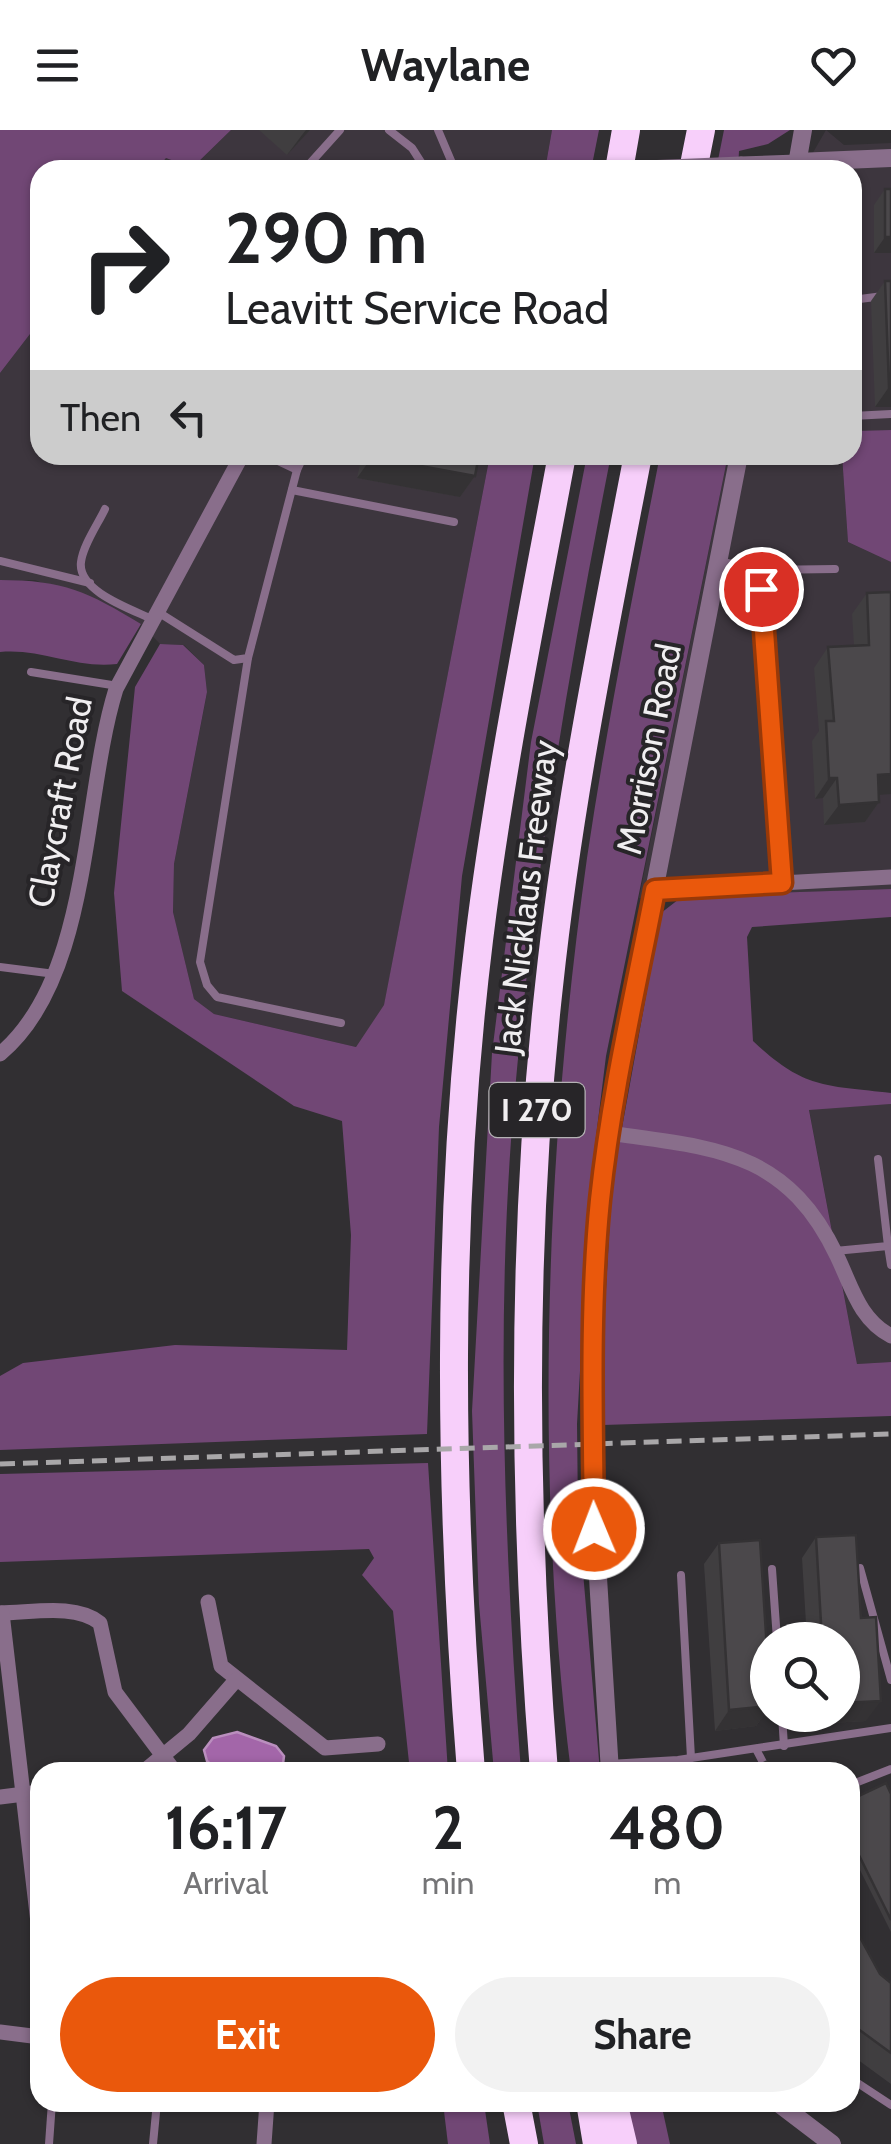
<!DOCTYPE html>
<style>
body{margin:0;font-family:Cabin,sans-serif;background:#f2f2f2;color:#202124;height:100vh;display:flex;flex-direction:column;font-size:38px;white-space:nowrap}
*{box-sizing:border-box;margin:0}
p{font-size:32px;color:#757577}
.icon{flex:none;width:55px;height:55px;fill:none;stroke:currentColor;stroke-width:2;stroke-linecap:round;stroke-linejoin:round}
.map{position:relative;flex:1;overflow:hidden}
.drawer{position:absolute;left:30px;top:1632px;width:830px;height:350px;display:flex;flex-direction:column;background:#fff;border-radius:30px;box-shadow:0 2px 8px #0004}
.drawer>*{flex:none}
.guide{position:absolute;left:30px;top:30px;width:832px;height:305px;border-radius:30px;box-shadow:0 2px 8px #0004;background:#fff;color:#202124;overflow:hidden}
.fabs{position:absolute;left:750px;top:1492px;display:grid;gap:20px}
.fabs a{display:grid;place-items:center;width:110px;height:110px;border-radius:50%;background:#fff;box-shadow:0 2px 8px #0004;font-size:50px}
.pin{position:absolute;display:grid;place-items:center;width:85px;height:85px;color:#fff;margin:-42px;border:5px solid #fff;border-radius:50%;box-shadow:0 2px 10px #0007}
.me{position:absolute;width:110px;margin:-55px;rotate:359deg;stroke-linejoin:round;filter:drop-shadow(0 0 8px #0008)}
.turn{display:flex;align-items:center;gap:35px;height:210px;padding:0 30px;font-size:45px}
.turn .icon{width:130px;height:130px;stroke-width:2.5}
.turn b{display:block;font-size:70px;line-height:85px}
.then{display:flex;align-items:center;height:95px;padding:0 30px;background:#0003;gap:20px;font-size:38px}
.eta{display:flex;justify-content:space-evenly;align-items:center;height:170px;text-align:center}
.eta b{font-size:60px;font-weight:700;line-height:70px}
.primary-button{display:flex;gap:20px;margin-top:auto;padding:20px 30px}
.primary-button a{flex:1;height:115px;border-radius:60px;background:#ea580c;color:#fff;font-size:40px;font-weight:700;line-height:115px;text-align:center}
.primary-button a+a{background:#f2f2f2;color:#202124}
header{display:flex;justify-content:space-between;align-items:center;height:130px;padding:0 30px;background:#fff;font-size:45px;font-weight:700}
.map>svg:first-child{display:block}
.built{fill:#3d363e}
.green{fill:#714775}
.water{fill:#a366a9;stroke:#ba8fbe;stroke-width:2.5}
.lines{fill:none;stroke-linecap:round;stroke-linejoin:round}
.service{stroke:#896e8b;stroke-width:8}
.minor{stroke:#896e8b;stroke-width:15}
.tertiary{stroke:#896e8b;stroke-width:18}
.motorway{stroke:#f7cffa;stroke-width:28}
.rail{stroke:#a9a7a9;stroke-width:5;stroke-dasharray:15 8;stroke-linecap:butt}
.minor-bridge{stroke:#896e8b;stroke-width:15}
.wall{fill:#403e40}
.shaded-wall{fill:#343234}
.building{fill:#4b484b;stroke:#343234;stroke-width:2.5}
.route-casing{stroke:#983908;stroke-width:25}
.route{stroke:#ea580c;stroke-width:18}
.labels{text-anchor:middle;stroke-width:8;stroke-linejoin:round;paint-order:stroke}
.shield{fill:#272528;stroke:#b4b2b4;stroke-width:2.5}
.shield-label{font-size:32px;font-weight:bold;fill:#f0eef0}
.street-label{font-size:35px;fill:#f0eef0;stroke:#272528}
</style>
<header><svg class="icon" aria-label="menu" viewBox="0 0 24 24"><path d="M4 6h16M4 12h16M4 18h16"/></svg>Waylane<svg class="icon" aria-label="heart" viewBox="0 0 24 24"><path d="M12 20l-8-8c-3-5 5-10 8-4 3-6 11-1 8 4z"/></svg></header>
<div class="map">
<svg width="891" height="2014" viewBox="0 0 891 2014">
<rect width="100%" height="100%" fill="#312f32"/>
<g class="built">
<polygon points="231,0 552,0 545,40 156,40 166,28 192,38"/>
<polygon points="826,0 844,15 891,13 891,300 853,301 852,40 803,40"/>
<polygon points="40,191 40,325 490,325 384,876 356,917 214,884 194,869 173,782 174,734 207,563 204,535 184,515 160,514 141,494 35,450 0,450 0,243"/>
<polygon points="728,325 842,325 848,412 891,432 891,759 639,768"/>
<polygon points="891,974 891,1232 857,1234 809,979"/>
</g>
<g class="green">
<polygon points="0,0 231,0 192,38 166,28 156,40 40,40 40,191 0,243"/>
<polygon points="552,0 599,0 591,40 545,40"/>
<polygon points="724,0 790,0 768,14 739,21 738,40 716,40"/>
<polygon points="891,300 891,432 848,412 842,325 852,325 853,301"/>
<polygon points="490,325 535,325 462,746 439,997 427,1304 0,1320 0,1246 23,1233 175,1215 347,1220 351,1105 342,991 294,976 122,861 114,763 135,557 160,514 183,515 204,535 207,562 174,734 173,782 194,869 214,884 356,917 384,875"/>
<path d="M587,325H611C571,528 536,732 517,939C494,1173 504,1409 521,1642H494L479,1474L472,1281L492,923L531,612Z"/>
<path d="M660,325H728L606,926L591,1047L577,1294L578,1383L600,1642H571C534,1345 545,1025 587,728C607,593 634,459 660,325Z"/>
<path d="M0,450C64,450 88,462 141,494L117,534C76,539 41,518 0,522Z"/>
<path d="M891,759V787L752,797L747,807L753,911C804,959 824,955 891,963V974L809,980L857,1234L891,1232V1286L603,1295L602,1231L612,1053L661,783L683,766Z"/>
<polygon points="428,1333 448,1642 410,1642 393,1481 362,1445 374,1428 369,1419 0,1432 0,1344"/>
<polygon points="443,1973 484,1973 490,2014 448,2014"/>
<polygon points="537,1973 568,1973 576,2014 544,2014"/>
<polygon points="625,1973 661,1973 670,2014 634,2014"/>
</g>
<polygon class="water" points="237,1602 276,1616 284,1626 282,1642 219,1642 207,1631 204,1620 213,1608"/>
<g class="lines">
<g class="service">
<polyline points="389,0 412,18 426,40"/>
<polyline points="438,0 455,40"/>
<polyline points="304,40 340,0"/>
<polyline points="852,170 891,165"/>
<polyline points="852,286 891,284"/>
<polyline points="265,325 297,340 304,325"/>
<polyline points="292,360 454,392"/>
<path d="M105,379C98,394 83,415 81,432C77,462 134,480 154,490"/>
<polyline points="0,431 90,453"/>
<polyline points="718,431 760,440 835,439"/>
<polyline points="760,440 782,753"/>
<polyline points="158,482 234,530 248,528 297,340"/>
<polyline points="248,528 200,832 207,855 217,867 341,893"/>
<polyline points="31,542 118,556"/>
<polyline points="0,837 55,844"/>
<polyline points="888,1116 891,1135"/>
<polyline points="835,1121 888,1116 878,1029"/>
<polyline points="860,1438 891,1550"/>
<polyline points="772,1439 777,1510"/>
<polyline points="681,1445 691,1628"/>
<polyline points="782,1585 784,1616"/>
<polyline points="756,1619 768,1642"/>
<polyline points="609,1634 678,1630 891,1598"/>
<polyline points="850,1655 891,1639"/>
<polyline points="850,1948 891,1975"/>
<polyline points="49,2014 52,1972"/>
<polyline points="153,2014 157,1972"/>
</g>
<g class="minor">
<polyline points="741,34 797,32"/>
<polyline points="655,760 891,747"/>
<path d="M0,924C92,847 82,668 116,559L242,325"/>
<path d="M609,1003C713,1018 786,1019 837,1126C852,1157 859,1189 891,1206"/>
<polyline points="208,1472 221,1536 325,1618 378,1614"/>
<path d="M0,1483C31,1483 75,1473 100,1493L115,1562L175,1642"/>
<polyline points="2,1483 40,1810"/>
<polyline points="143,1642 189,1604 236,1550"/>
<polyline points="0,1667 40,1662"/>
<polyline points="0,1902 40,1907"/>
<polyline points="264,2014 267,1972"/>
</g>
<g class="tertiary">
<polyline points="797,32 891,28"/>
<polyline points="796,40 803,0"/>
<polyline points="610,1642 595,1399 591,1260 600,1072 622,925 739,325"/>
<polyline points="777,1972 832,2014"/>
</g>
<g class="motorway">
<polyline points="619,40 626,0"/>
<polyline points="693,40 701,0"/>
<path d="M471,1642C449,1365 445,1087 479,810C499,647 532,486 562,325"/>
<path d="M544,1642C523,1380 520,1118 549,856C568,677 604,501 638,325"/>
<polyline points="516,1972 524,2014"/>
<polyline points="590,1972 597,2014"/>
<polyline points="613,1972 623,2014"/>
</g>
<polyline class="rail" points="0,1334 891,1304"/>
<polyline class="minor-bridge" points="597,40 741,34"/>
</g>
<g class="wall">
<polygon points="259,0 310,0 287,25"/>
<polygon points="885,59 891,59 891,123 874,123 874,75"/>
<polygon points="885,151 891,151 891,277 875,277 871,171"/>
<polygon points="362,325 479,325 475,346 460,367 357,348"/>
<polygon points="867,463 879,672 865,692 824,695 823,668 815,669 812,611 819,601 814,538 828,517 854,516 852,484"/>
<polygon points="816,1407 866,1591 812,1594 812,1585 842,1585 842,1510 807,1510 802,1428"/>
<polygon points="719,1413 768,1536 768,1579 756,1596 715,1601 704,1434"/>
<polygon points="891,1664 891,1802 850,1720 850,1670"/>
<polygon points="850,1789 880,1844 891,1853 891,1954 850,1924"/>
</g>
<g class="shaded-wall">
<polygon points="306,0 310,0 287,25 302,5"/>
<polygon points="885,107 891,107 891,123 874,123"/>
<polygon points="889,257 891,257 891,277 875,277"/>
<polygon points="372,327 475,346 460,367 357,348"/>
<polygon points="891,644 891,664 864,666 878,645"/>
<polygon points="829,648 837,648 823,668 815,669"/>
<polygon points="879,672 865,692 824,695 839,675"/>
<polygon points="881,1571 866,1591 812,1594 818,1585 842,1585 842,1573"/>
<polygon points="768,1576 768,1579 756,1596 715,1601 729,1580"/>
</g>
<g class="building">
<rect x="885" y="59" width="6" height="48"/>
<polygon points="885,151 891,151 891,257 889,257"/>
<polygon points="372,325 479,325 475,346 372,327"/>
<polygon points="891,462 891,644 878,645 879,672 839,675 837,648 829,648 826,591 834,591 828,517 869,515 867,463"/>
<polygon points="856,1405 861,1488 876,1487 881,1571 842,1573 842,1510 822,1510 816,1407"/>
<polygon points="760,1410 768,1536 768,1576 729,1580 719,1413"/>
<polygon points="766,1632 772,1642 746,1642"/>
<polygon points="886,1653 891,1664 891,1790 850,1707 850,1670"/>
<polygon points="850,1789 880,1844 891,1853 891,1923 850,1893"/>
</g>
<g class="lines">
<g class="route-casing">
<path id="route" d="M594,1399C593,1289 589,1179 600,1070C611,965 635,863 655,760L782,753L761,459"/>
</g>
<use href="#route" class="route"/>
</g>
<g class="labels">
<rect class="shield" x="489.5" y="953" width="95" height="54" rx="8"/>
<g class="shield-label">
<text x="537" y="991">I 270</text>
</g>
<g class="street-label">
<text transform="translate(649 619) rotate(-79)" y="12">Morrison Road</text>
<text transform="translate(60 672) rotate(-79)" y="12">Claycraft Road</text>
<text transform="translate(526 767) rotate(-83)" y="12">Jack Nicklaus Freeway</text>
</g>
</g>
</svg>
<div class="fabs">
<a><svg class="icon" aria-label="search" viewBox="0 0 24 24"><circle cx="10" cy="10" r="6"/><path d="M15 15l6 6"/></svg></a>
</div>
<div class="pin" style="left:761px;top:459px;background:#d93025"><svg class="icon" aria-label="arrive" viewBox="0 0 24 24"><path d="M6 21V4h12l-3 4 3 4H6"/></svg></div>
<svg class="me" style="left:594px;top:1399px" viewBox="-20 -20 40 40"><circle r="17" fill="#ea580c" stroke="#fff" stroke-width="3"/><path d="M0-11L8 9 0 5-8 9z" fill="#fff"/></svg>
<div class="guide">
<div class="turn"><svg class="icon" aria-label="right" viewBox="0 0 24 24"><path d="M7 20v-9h11M14 6l5 5-5 5"/></svg><div><b>290 m</b>Leavitt Service Road</div></div>
<div class="then">Then<svg class="icon" aria-label="left" viewBox="0 0 24 24"><path d="M17 20v-9H6M10 6l-5 5 5 5"/></svg></div>
</div>
<section class="drawer">
<div class="eta">
<div><b>16:17</b><p>Arrival</p></div>
<div><b>2</b><p>min</p></div>
<div><b>480</b><p>m</p></div>
</div>
<div class="primary-button"><a>Exit</a><a>Share</a></div>
</section>
</div>
